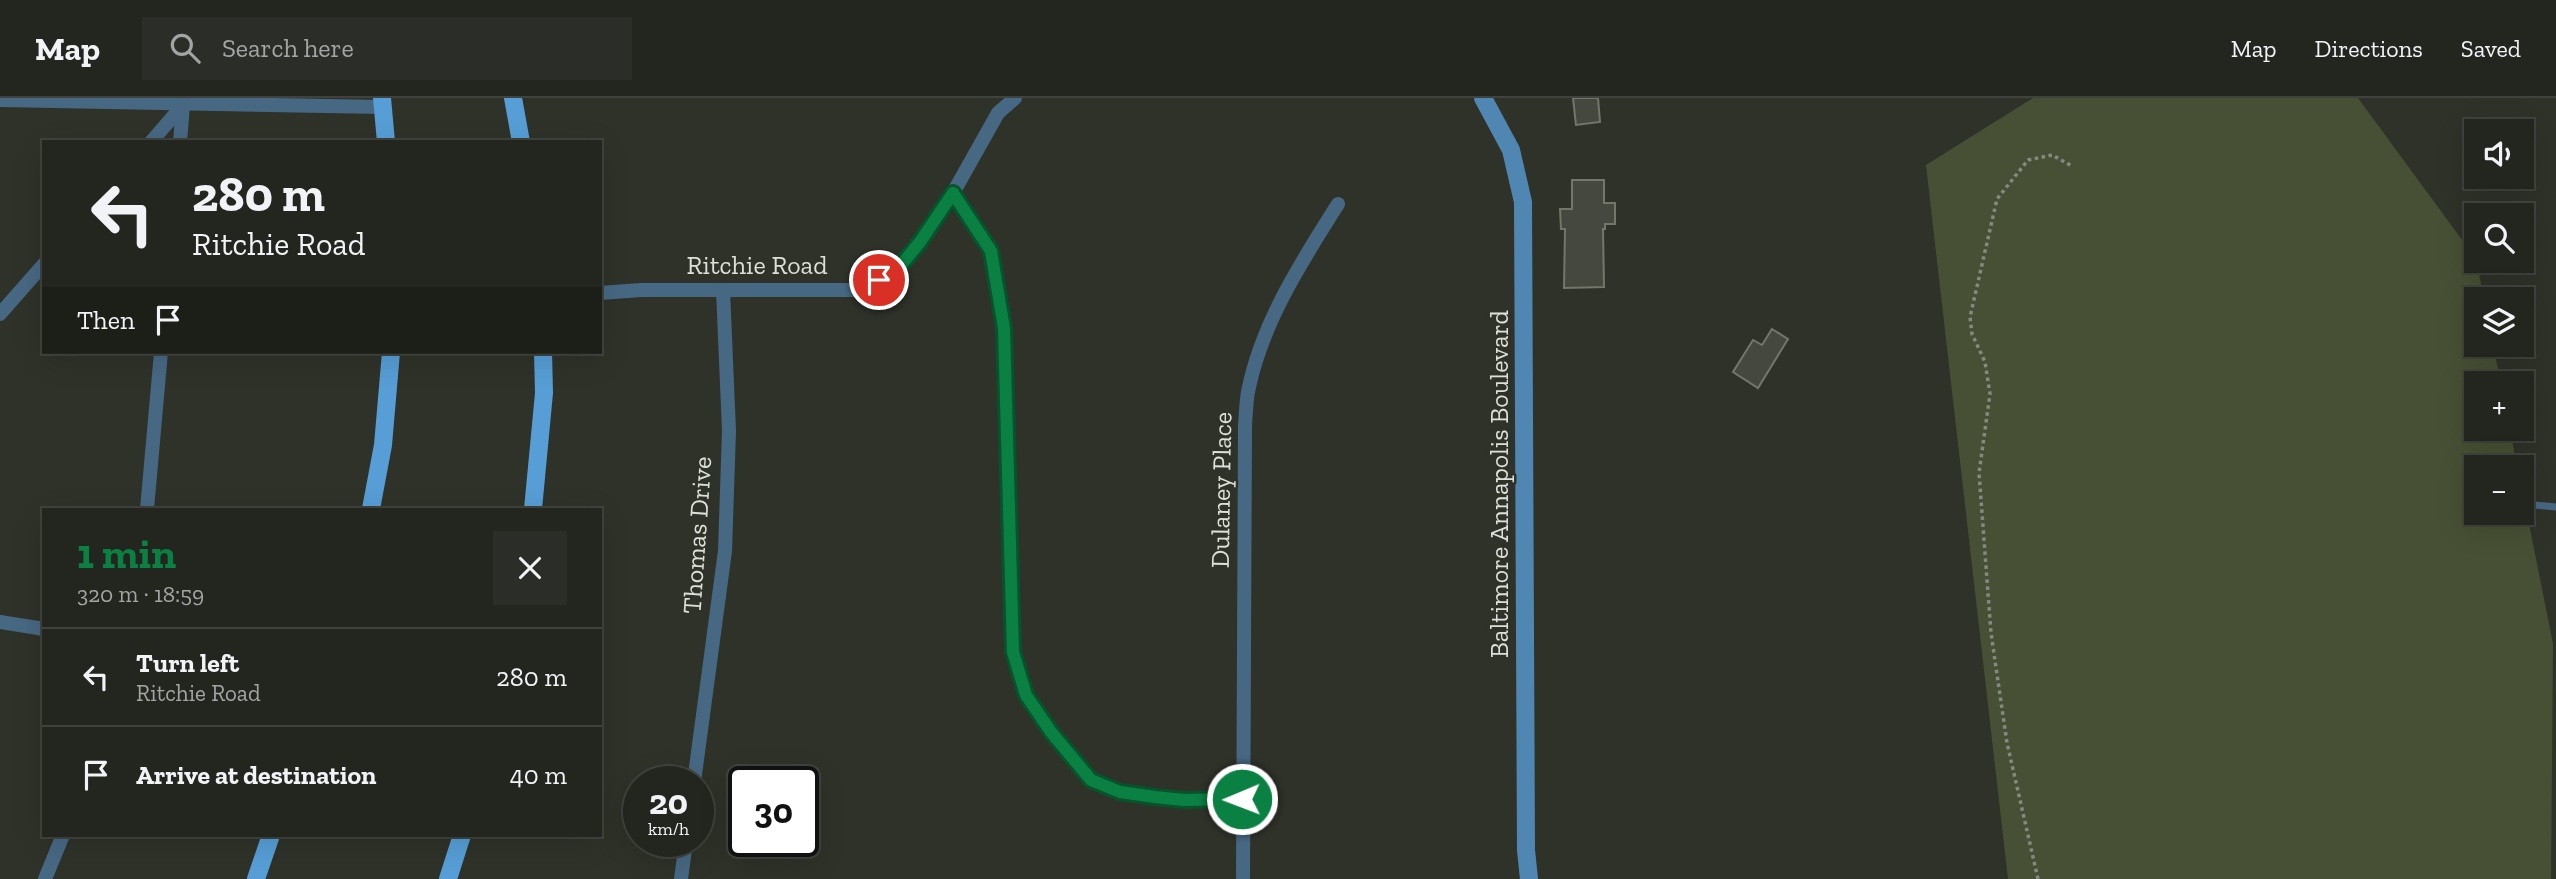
<!DOCTYPE html>
<meta charset="utf-8">
<style>
body{margin:0;font-family:"Zilla Slab",serif;background:#2b2e28;color:#f1f3f6;height:100vh;display:flex;flex-direction:column;font-size:26px;white-space:nowrap}
*{box-sizing:border-box;margin:0}
p{font-size:23px;color:#a3a5a4}
.icon{flex:none;width:38px;height:38px;fill:none;stroke:currentColor;stroke-width:2;stroke-linecap:round;stroke-linejoin:round}
.map{position:relative;flex:1;overflow:hidden}
.details{position:absolute;left:42px;top:410px;width:560px;height:329px;display:flex;flex-direction:column;background:#23261f;border-radius:0px;box-shadow:0 7px 28px #0002,0 0 0 2px #40433d}
.details>*{flex:none}
.guide{position:absolute;left:42px;top:42px;width:560px;height:214px;border-radius:0px;box-shadow:0 7px 28px #0002,0 0 0 2px #40433d;background:#23261f;color:#f1f3f6;overflow:hidden}
.controls{position:absolute;left:2464px;top:21px;display:grid;gap:14px}
.controls a{display:grid;place-items:center;width:70px;height:70px;border-radius:0px;background:#23261f;box-shadow:0 7px 28px #0002,0 0 0 2px #40433d;font-size:35px}
.speed{position:absolute;left:623px;top:668px;display:flex;gap:14px;font-size:35px;font-weight:700;text-align:center}
.speed>*{display:grid;place-content:center;width:91px;height:91px;border-radius:50%;background:#23261f;box-shadow:0 7px 28px #0002,0 0 0 2px #40433d;line-height:1}
.speed small{font-size:18px;font-weight:400}
.speed .limit{border:4px solid #111;border-radius:10px;background:#fff;color:#111}
.pin{position:absolute;display:grid;place-items:center;width:60px;height:60px;color:#fff;margin:-30px;border:4px solid #fff;border-radius:50%;box-shadow:0 2px 7px #0007}
.me{position:absolute;width:77px;margin:-38px;rotate:269deg;stroke-linejoin:round;filter:drop-shadow(0 0 5px #0008)}
.turn{display:flex;align-items:center;gap:24px;height:147px;padding:0 35px;font-size:32px}
.turn .icon{width:91px;height:91px;stroke-width:2.5}
.turn b{display:block;font-size:49px;line-height:60px}
.then{display:flex;align-items:center;height:66px;padding:0 35px;background:#0003;gap:14px;font-size:26px}
.round{display:grid;place-items:center;flex:none;width:74px;height:74px;border-radius:0px;background:#2b2e28}
.summary{display:flex;align-items:center;justify-content:space-between;height:119px;padding:0 35px}
h1{font-size:42px;font-weight:700;line-height:52px;color:#0b8043}
ul{padding:0;list-style:none}
li{display:flex;align-items:center;gap:21px;height:98px;padding:0 35px;border-top:2px solid #40433d}
li div{flex:1}
li b{display:block;font-size:26px}
li em{font-style:normal}
header{display:flex;align-items:center;gap:42px;box-sizing:border-box;height:98px;padding:0 35px;background:#23261f;border-bottom:2px solid #40433d}
header strong{font-size:33px}
nav{display:flex;gap:38px;margin-inline-start:auto;font-size:24px}
.search{width:490px;height:63px;background:#2b2e28;display:flex;align-items:center;gap:18px;box-sizing:border-box;padding:0 24px;border-radius:0px;color:#a3a5a4;font-size:26px}
.map>svg:first-child{display:block}
.green{fill:#475034}
.building{fill:#45483e;stroke:#72766b;stroke-width:2}
.lines{fill:none;stroke-linecap:round;stroke-linejoin:round}
.path{stroke:#868981;stroke-width:3.5;stroke-dasharray:3.5 3.5;stroke-linecap:butt}
.service{stroke:#476883;stroke-width:7}
.minor{stroke:#476883;stroke-width:14}
.secondary{stroke:#5087b2;stroke-width:18}
.primary{stroke:#569ed5;stroke-width:18}
.route-casing{stroke:#07532c;stroke-width:18}
.route{stroke:#0b8043;stroke-width:12}
.labels{text-anchor:middle;stroke-width:5;stroke-linejoin:round;paint-order:stroke}
.street-label{font-size:26px;fill:#dddfd9;stroke:#2f3229}
</style>
<header>
<strong>Map</strong>
<div class="search"><svg class="icon" aria-label="search" viewBox="0 0 24 24"><circle cx="10" cy="10" r="6"/><path d="M15 15l6 6"/></svg>Search here</div>
<nav><a>Map</a><a>Directions</a><a>Saved</a></nav>
</header>
<div class="map">
<svg width="2556" height="781" viewBox="0 0 2556 781">
<rect width="100%" height="100%" fill="#2f3229"/>
<polygon class="green" points="2033,0 2358,0 2476,161 2484,201 2476,201 2476,247 2493,247 2501,285 2476,285 2476,331 2510,331 2517,369 2476,369 2476,415 2522,415 2522,391 2553,546 2551,781 2008,781 1926,67"/>
<g class="building">
<polygon points="1573,0 1598,0 1600,24 1576,27"/>
<polygon points="1572,82 1604,82 1604,105 1615,105 1615,126 1605,126 1605,131 1603,131 1604,189 1564,190 1565,131 1561,131 1560,111 1572,111"/>
<polygon points="1772,231 1788,241 1758,290 1733,274 1753,242 1762,247"/>
</g>
<g class="lines">
<polyline class="path" points="2038,781 2007,645 1991,535 1979,375 1990,296 1985,264 1972,236 1970,219 1997,101 2028,62 2052,57 2072,68"/>
<polyline class="service" points="2525,406 2556,409"/>
<g class="minor">
<polyline points="0,2 383,9"/>
<polyline points="151,44 183,7"/>
<polyline points="180,44 183,7"/>
<polyline points="953,95 991,154 1004,230 1013,554 1026,597 1051,634 1091,682 1120,694 1155,699 1184,702 1242,701"/>
<polyline points="600,195 641,192 861,192 897,172 920,144 953,95 998,15 1015,0"/>
<polyline points="0,216 44,166"/>
<polyline points="147,411 161,254"/>
<polyline points="0,524 44,531"/>
<polyline points="694,684 725,453 729,333 723,192"/>
<polyline points="45,781 63,737"/>
<polyline points="681,781 686,744"/>
<path d="M1243,781L1245,327C1246,315 1246,301 1249,289C1263,223 1302,163 1338,106"/>
</g>
<polyline class="secondary" points="1483,0 1511,52 1523,104 1526,752 1529,781"/>
<g class="primary">
<polyline points="382,0 386,44"/>
<polyline points="513,0 521,44"/>
<polyline points="371,411 383,347 391,254"/>
<polyline points="533,411 544,295 543,254"/>
<polyline points="256,781 271,737"/>
<polyline points="448,781 462,737"/>
</g>
</g>
<g class="lines">
<g class="route-casing">
<polyline id="route" points="879,182 897,172 920,144 953,95 991,153 1004,230 1013,554 1026,597 1051,634 1091,682 1120,694 1155,699 1184,702 1242,701"/>
</g>
<use href="#route" class="route"/>
</g>
<g class="labels">
<g class="street-label">
<text x="757" y="176">Ritchie Road</text>
<text transform="translate(1499 386) rotate(-90)" y="9">Baltimore Annapolis Boulevard</text>
<text transform="translate(1221 392) rotate(-89)" y="9">Dulaney Place</text>
<text transform="translate(697 437) rotate(-86)" y="9">Thomas Drive</text>
</g>
</g>
</svg>
<div class="controls">
<a><svg class="icon" aria-label="sound" viewBox="0 0 24 24"><path d="M4 9h4l5-4v14l-5-4H4zM17 9q2 3 0 6"/></svg></a>
<a><svg class="icon" aria-label="search" viewBox="0 0 24 24"><circle cx="10" cy="10" r="6"/><path d="M15 15l6 6"/></svg></a>
<a><svg class="icon" aria-label="layers" viewBox="0 0 24 24"><path d="M12 4l9 5-9 5-9-5zM3 14l9 5 9-5"/></svg></a>
<a>+</a>
<a>−</a>
</div>
<div class="speed"><div>20<small>km/h</small></div><div class="limit">30</div></div>
<div class="pin" style="left:879px;top:182px;background:#d93025"><svg class="icon" aria-label="arrive" viewBox="0 0 24 24"><path d="M6 21V4h12l-3 4 3 4H6"/></svg></div>
<svg class="me" style="left:1242px;top:701px" viewBox="-20 -20 40 40"><circle r="17" fill="#0b8043" stroke="#fff" stroke-width="3"/><path d="M0-11L8 9 0 5-8 9z" fill="#fff"/></svg>
<div class="guide">
<div class="turn"><svg class="icon" aria-label="left" viewBox="0 0 24 24"><path d="M17 20v-9H6M10 6l-5 5 5 5"/></svg><div><b>280 m</b>Ritchie Road</div></div>
<div class="then">Then<svg class="icon" aria-label="arrive" viewBox="0 0 24 24"><path d="M6 21V4h12l-3 4 3 4H6"/></svg></div>
</div>
<section class="details">
<div class="summary"><div><h1>1 min</h1><p>320 m · 18:59</p></div><a class="round"><svg class="icon" aria-label="close" viewBox="0 0 24 24"><path d="M6 6l12 12M18 6L6 18"/></svg></a></div>
<ul>
<li><svg class="icon" aria-label="left" viewBox="0 0 24 24"><path d="M17 20v-9H6M10 6l-5 5 5 5"/></svg><div><b>Turn left</b><p>Ritchie Road</p></div><em>280 m</em></li>
<li><svg class="icon" aria-label="arrive" viewBox="0 0 24 24"><path d="M6 21V4h12l-3 4 3 4H6"/></svg><div><b>Arrive at destination</b></div><em>40 m</em></li>
</ul>
</section>
</div>
